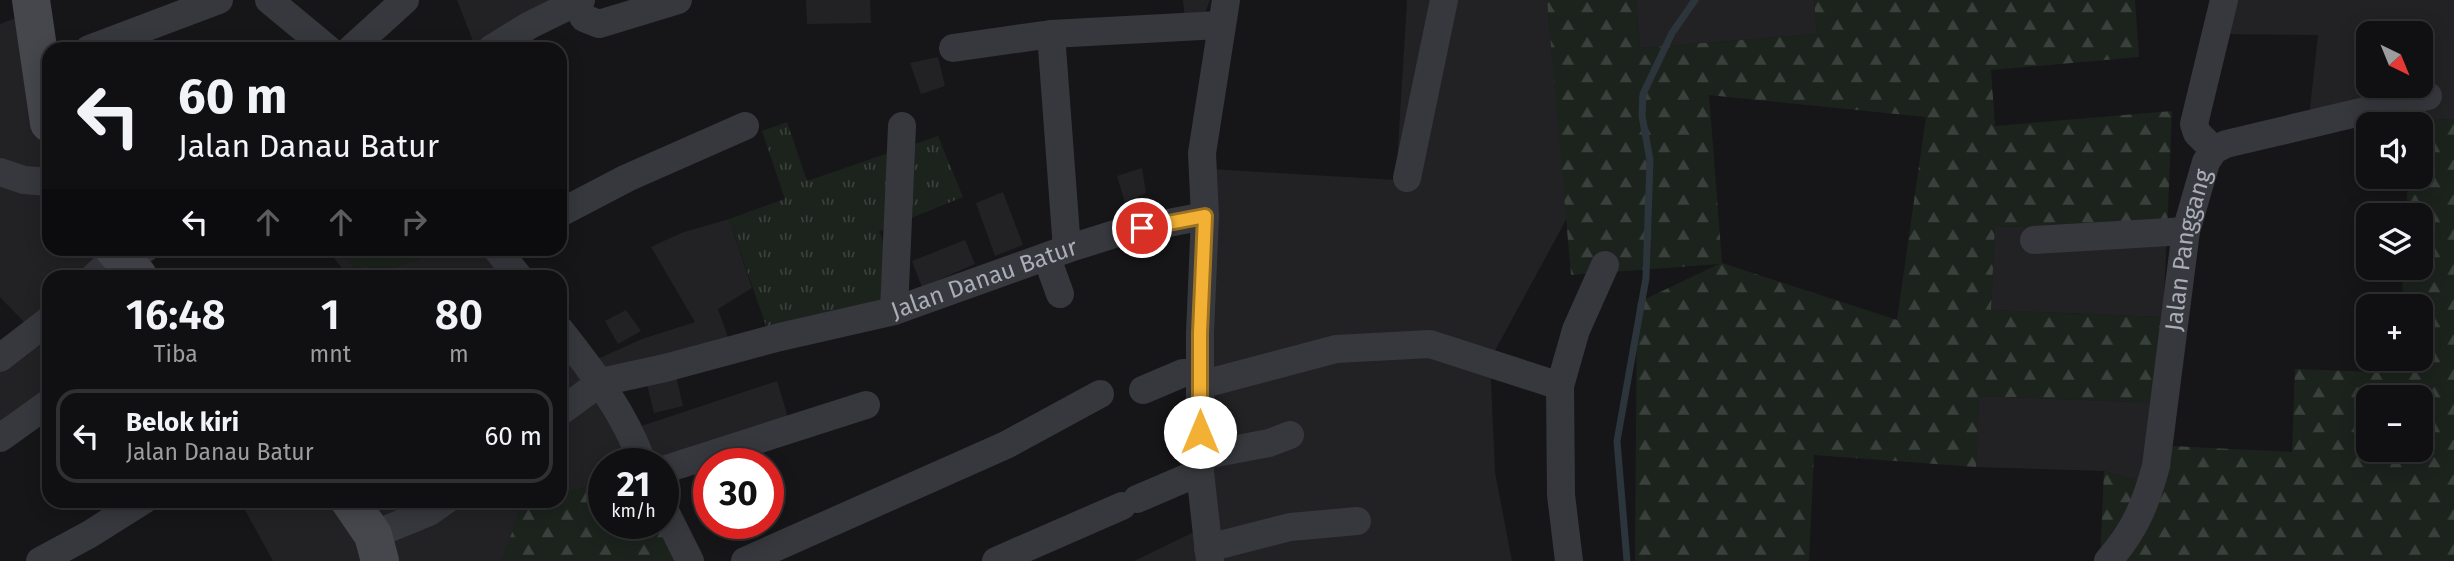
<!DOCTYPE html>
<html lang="id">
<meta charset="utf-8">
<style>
body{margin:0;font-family:"Fira Sans",sans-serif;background:#19191b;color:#f1f3f6;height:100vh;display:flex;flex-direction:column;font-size:26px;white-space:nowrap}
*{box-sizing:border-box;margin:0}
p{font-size:23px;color:#9c9d9f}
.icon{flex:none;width:38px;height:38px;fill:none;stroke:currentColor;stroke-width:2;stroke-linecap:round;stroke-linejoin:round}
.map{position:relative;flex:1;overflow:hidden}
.panel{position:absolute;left:42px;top:270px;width:525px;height:238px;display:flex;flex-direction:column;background:#101012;border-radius:21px;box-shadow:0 4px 18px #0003,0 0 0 2px #303032}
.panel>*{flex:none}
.hud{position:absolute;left:42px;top:42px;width:525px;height:214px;border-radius:21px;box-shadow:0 4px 18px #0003,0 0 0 2px #303032;background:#101012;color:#f1f3f6;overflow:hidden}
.needle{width:46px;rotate:137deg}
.buttons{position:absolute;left:2356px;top:21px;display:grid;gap:14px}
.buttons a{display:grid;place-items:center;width:77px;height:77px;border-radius:14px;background:#101012;box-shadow:0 4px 18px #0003,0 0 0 2px #303032;font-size:35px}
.speed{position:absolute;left:588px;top:448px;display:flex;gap:14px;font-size:35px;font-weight:700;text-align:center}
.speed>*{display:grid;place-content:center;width:91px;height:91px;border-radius:50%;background:#101012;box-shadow:0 4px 18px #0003,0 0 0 2px #303032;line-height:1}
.speed small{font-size:18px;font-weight:400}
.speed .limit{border:10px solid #d22;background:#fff;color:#111}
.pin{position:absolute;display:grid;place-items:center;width:60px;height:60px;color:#fff;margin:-30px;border:4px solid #fff;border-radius:50%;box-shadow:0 2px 7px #0007}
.me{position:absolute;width:77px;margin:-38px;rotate:0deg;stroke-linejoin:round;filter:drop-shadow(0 0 5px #0008)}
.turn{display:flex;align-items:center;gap:24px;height:147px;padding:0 21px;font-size:32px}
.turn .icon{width:91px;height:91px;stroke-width:2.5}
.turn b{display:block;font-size:49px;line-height:60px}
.lanes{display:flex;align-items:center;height:66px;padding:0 21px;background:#0003;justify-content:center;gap:35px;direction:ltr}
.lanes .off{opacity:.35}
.eta{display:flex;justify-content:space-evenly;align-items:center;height:119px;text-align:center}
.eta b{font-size:42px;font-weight:600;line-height:49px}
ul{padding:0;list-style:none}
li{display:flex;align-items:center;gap:21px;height:94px;margin:0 14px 10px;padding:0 7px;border:4px solid #303032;border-radius:21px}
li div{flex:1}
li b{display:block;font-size:26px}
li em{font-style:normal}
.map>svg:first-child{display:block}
.built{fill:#222225;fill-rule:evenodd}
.grass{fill:url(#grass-tufts)}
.forest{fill:url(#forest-firs);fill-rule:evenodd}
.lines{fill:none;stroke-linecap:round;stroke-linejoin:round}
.stream{stroke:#2c353c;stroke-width:7}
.minor{stroke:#37383d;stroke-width:28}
.secondary{stroke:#45474d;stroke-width:38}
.route-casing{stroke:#9d7322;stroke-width:18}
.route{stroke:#f2b134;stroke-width:12}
.labels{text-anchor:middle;stroke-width:7;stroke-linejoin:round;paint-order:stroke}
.street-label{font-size:24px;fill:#a8adb8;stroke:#111113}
</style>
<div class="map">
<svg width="2454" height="561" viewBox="0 0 2454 561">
<defs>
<pattern id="grass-tufts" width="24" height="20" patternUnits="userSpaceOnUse" patternTransform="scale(1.75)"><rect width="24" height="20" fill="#1c231d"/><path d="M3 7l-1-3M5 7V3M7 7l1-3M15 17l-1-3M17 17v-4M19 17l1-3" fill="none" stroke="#3a403c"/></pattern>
<pattern id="forest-firs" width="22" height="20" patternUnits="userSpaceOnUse" patternTransform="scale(1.75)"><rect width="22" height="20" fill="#1c231d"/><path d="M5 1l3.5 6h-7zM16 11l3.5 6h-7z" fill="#3a403c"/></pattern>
</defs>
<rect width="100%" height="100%" fill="#161618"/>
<g class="built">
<polygon points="457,0 581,0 499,49 476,49"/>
<polygon points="806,0 870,0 871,23 807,24"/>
<polygon points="1183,0 1210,0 1203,19 1185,20"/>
<polygon points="1407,0 1547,0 1567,218 1490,360 1495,472 1512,561 1134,561 1194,532 1194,168 1396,180"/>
<polygon points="1636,0 1814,0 1817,34 1640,48"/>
<path d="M2211,0H2454V119L2410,121L2309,117L2318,35L2209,34ZM2368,33H2420V86H2368Z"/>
<polygon points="21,16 49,130 49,248 118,249 142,276 49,276 49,388 0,426 0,346 27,325 0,297 0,24"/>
<polygon points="938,57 945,86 921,94 910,63"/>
<polygon points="1142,168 1146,193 1125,202 1117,176"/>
<polygon points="1003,192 1023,245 995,256 976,203"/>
<polygon points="729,219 752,288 718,309 729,340 673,363 683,406 654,413 645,376 614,388 632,429 777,381 792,430 663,464 604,464 604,484 560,493 560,331 583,361 602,357 642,339 695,322 651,247 681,233"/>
<polygon points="1995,226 2167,233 2163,317 1991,310"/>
<polygon points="965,240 975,264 922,287 912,261"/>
<polygon points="414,248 497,249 519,276 368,276 419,259"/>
<polygon points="327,249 342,249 359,276 348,276"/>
<polygon points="626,310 641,331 618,344 605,321"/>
<polygon points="1979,396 2162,403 2141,481 2104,471 1976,467"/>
<polygon points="240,501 523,501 502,561 273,561"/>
</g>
<g class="grass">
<polygon points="787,122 807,181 938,136 963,197 879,231 904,294 774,349 729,219 785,199 762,131"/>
<polygon points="342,249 413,249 419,259 368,276 359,276"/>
</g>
<g class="forest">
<path d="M1547,0H1636L1640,48L1817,34L1814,0H2135L2139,57L1991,70L1995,126L2172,111L2167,233L1995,226L1991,310L2163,317L2162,403L1979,396L1976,467L1814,455L1809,561H1635L1637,303L1719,264L1571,275ZM1709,95L1926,117L1897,320L1722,263Z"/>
<path d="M2454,119V561H2100L2104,471L2141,481L2151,445L2292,452L2295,369L2398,373L2399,359H2420V306H2402L2403,268H2420V215H2406L2408,177H2420V124H2410V121ZM2368,397H2420V450H2368Z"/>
<polygon points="604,484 604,523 663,523 690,561 502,561 523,501 560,500 560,493"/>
</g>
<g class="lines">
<polyline class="stream" points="1627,561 1617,441 1646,278 1650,160 1642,116 1643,94 1672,33 1695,0"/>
<g class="minor">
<polyline points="269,0 328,49"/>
<polyline points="575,3 584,18 599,24 678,0"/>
<polyline points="1051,34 1067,249"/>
<polyline points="953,48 1051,34 1220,25"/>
<polyline points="89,49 219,0"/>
<polyline points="351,49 405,0"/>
<polyline points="491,49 530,25 581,0"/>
<polyline points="2214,150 2197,133 2194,124 2224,0"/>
<polyline points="0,172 24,180 49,182"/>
<polyline points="1407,178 1444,0"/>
<polyline points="560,213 627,178 745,126"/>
<polyline points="2034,240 2186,231"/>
<polyline points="496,248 518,276"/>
<polyline points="1047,258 1060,294"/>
<polyline points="124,262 146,248"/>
<polyline points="95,276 118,255"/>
<polyline points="894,311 902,126"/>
<path d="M560,330C593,372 625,413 643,464"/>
<polyline points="0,358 49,320"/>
<polyline points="1200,385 1336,349 1430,344 1560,386"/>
<polyline points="1143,390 1183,373 1200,373"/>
<path id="s1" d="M560,412L601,382L665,368L780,337L894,311L1067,249L1121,232L1205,216"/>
<polyline points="0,438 49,403"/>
<polyline points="1200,456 1269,443 1290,435"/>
<polyline points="663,470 866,405"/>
<polyline points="1137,499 1200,472"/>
<polyline points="663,507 690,561"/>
<polyline points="373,535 429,512 446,500"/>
<polyline points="1208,548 1290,527 1357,521"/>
<polyline points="40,561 90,534 144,500"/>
<polyline points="745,561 1006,445 1100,394"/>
<polyline points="996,561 1122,506"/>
<polyline points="1210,561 1200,472 1200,333 1205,216 1202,153 1226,0"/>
<polyline points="1569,561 1561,495 1560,386 1576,330 1605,265"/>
<path id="s2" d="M2108,561C2135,530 2145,506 2156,466L2186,231L2206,162L2214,150L2226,144L2428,96"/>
</g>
<g class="secondary">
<polyline points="31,0 49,123"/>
<polyline points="113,248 138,276"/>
<polyline points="349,500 373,535 380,561"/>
</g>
</g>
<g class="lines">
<g class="route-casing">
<polyline id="route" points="1142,228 1205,216 1200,333 1200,432"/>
</g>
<use href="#route" class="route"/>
</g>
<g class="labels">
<g class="street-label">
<text dy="8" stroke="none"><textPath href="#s2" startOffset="326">Jalan Panggang</textPath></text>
<text dy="8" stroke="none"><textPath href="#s1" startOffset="448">Jalan Danau Batur</textPath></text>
</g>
</g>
</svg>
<div class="buttons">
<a><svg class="needle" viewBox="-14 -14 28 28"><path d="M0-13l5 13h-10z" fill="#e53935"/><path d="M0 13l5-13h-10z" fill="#9c9d9f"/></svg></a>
<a><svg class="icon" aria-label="sound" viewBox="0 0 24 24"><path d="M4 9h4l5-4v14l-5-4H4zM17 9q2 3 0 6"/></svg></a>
<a><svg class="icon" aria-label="layers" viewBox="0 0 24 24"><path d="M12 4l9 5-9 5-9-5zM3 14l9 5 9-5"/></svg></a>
<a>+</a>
<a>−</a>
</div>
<div class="speed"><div>21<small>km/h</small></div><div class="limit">30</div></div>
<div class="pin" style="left:1142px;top:228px;background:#d93025"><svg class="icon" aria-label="arrive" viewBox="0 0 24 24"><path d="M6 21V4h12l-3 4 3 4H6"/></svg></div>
<svg class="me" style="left:1200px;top:432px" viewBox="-20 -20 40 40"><circle r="19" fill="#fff"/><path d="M0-13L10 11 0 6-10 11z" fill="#f2b134"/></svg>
<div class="hud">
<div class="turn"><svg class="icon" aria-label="left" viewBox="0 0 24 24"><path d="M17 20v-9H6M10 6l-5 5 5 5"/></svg><div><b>60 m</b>Jalan Danau Batur</div></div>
<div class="lanes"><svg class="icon" aria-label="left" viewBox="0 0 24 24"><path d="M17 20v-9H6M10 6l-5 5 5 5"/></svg><svg class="icon off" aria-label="ahead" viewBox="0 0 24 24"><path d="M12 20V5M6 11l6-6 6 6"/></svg><svg class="icon off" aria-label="ahead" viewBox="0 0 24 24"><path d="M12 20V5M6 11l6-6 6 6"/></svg><svg class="icon off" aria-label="right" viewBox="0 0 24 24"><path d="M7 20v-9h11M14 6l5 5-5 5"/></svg></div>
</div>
<section class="panel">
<div class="eta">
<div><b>16:48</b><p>Tiba</p></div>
<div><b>1</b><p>mnt</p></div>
<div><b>80</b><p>m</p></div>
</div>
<ul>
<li><svg class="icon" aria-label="left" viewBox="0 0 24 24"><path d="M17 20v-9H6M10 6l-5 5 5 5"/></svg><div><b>Belok kiri</b><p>Jalan Danau Batur</p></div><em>60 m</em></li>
</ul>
</section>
</div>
